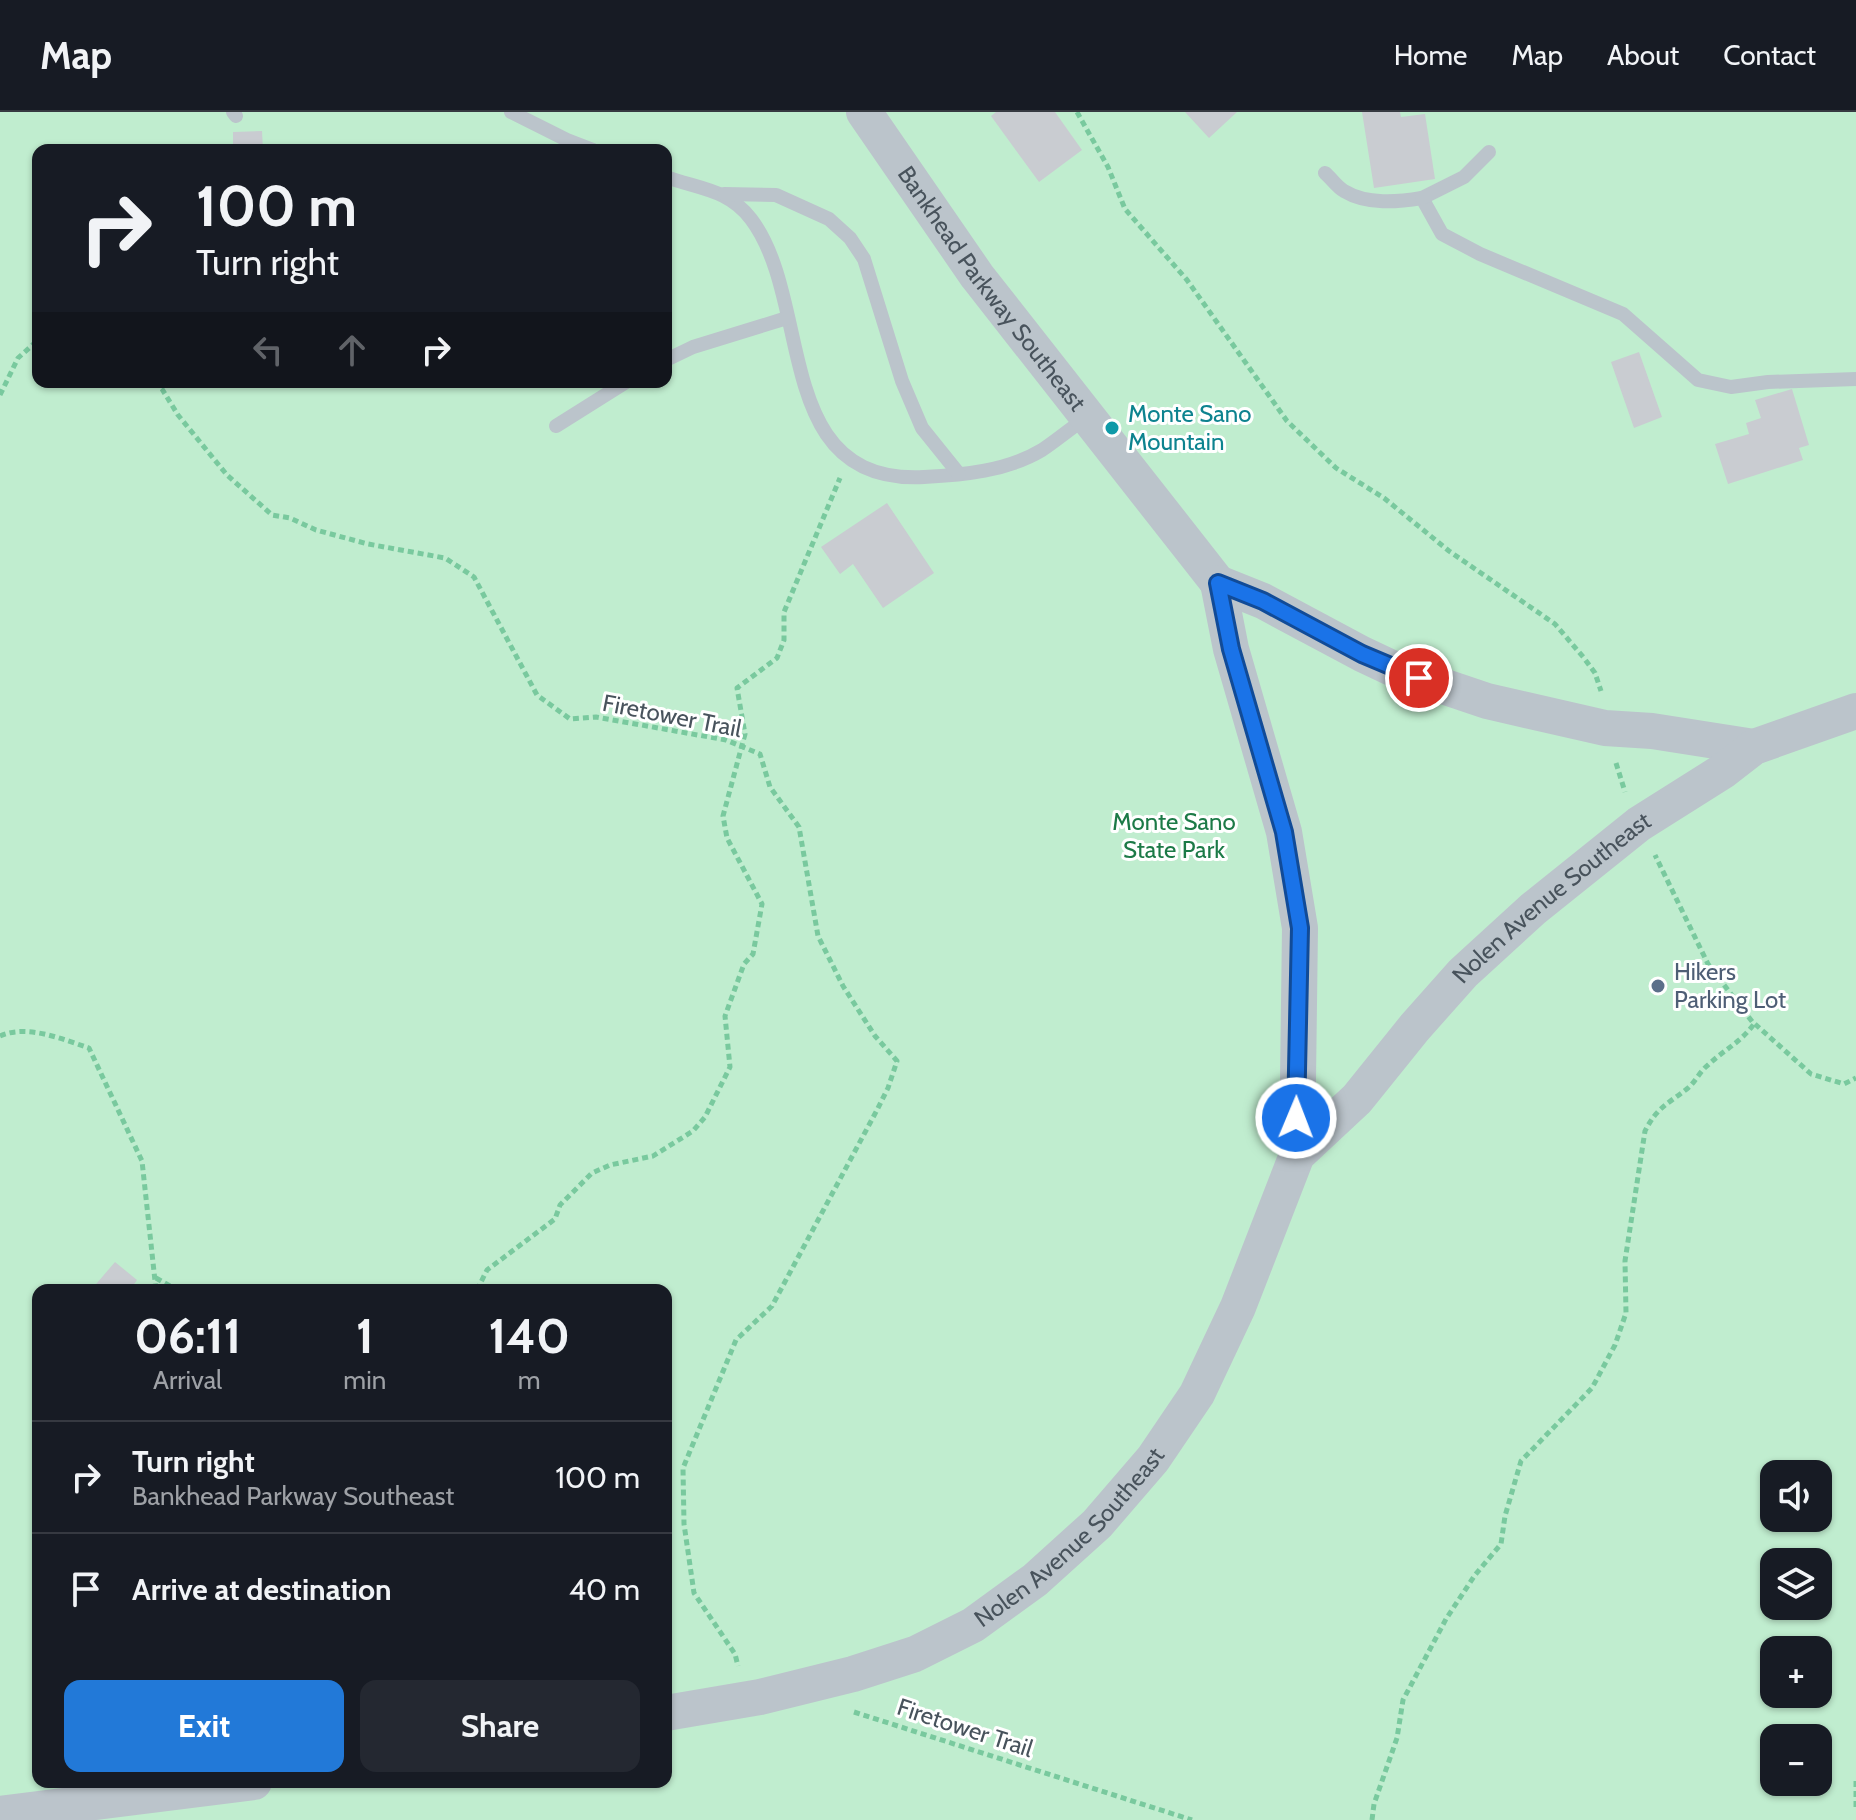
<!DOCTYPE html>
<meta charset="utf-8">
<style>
body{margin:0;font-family:Cabin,sans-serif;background:#242831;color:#f1f3f6;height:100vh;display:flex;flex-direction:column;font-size:30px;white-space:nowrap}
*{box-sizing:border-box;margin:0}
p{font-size:26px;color:#9ea1a6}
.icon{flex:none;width:44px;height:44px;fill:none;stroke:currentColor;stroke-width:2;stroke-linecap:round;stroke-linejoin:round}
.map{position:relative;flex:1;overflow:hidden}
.details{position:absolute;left:32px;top:1172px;width:640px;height:504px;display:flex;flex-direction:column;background:#171b24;border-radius:16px;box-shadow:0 2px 6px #0004}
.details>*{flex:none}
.guide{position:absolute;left:32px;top:32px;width:640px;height:244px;border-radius:16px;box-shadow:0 2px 6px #0004;background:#171b24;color:#f1f3f6;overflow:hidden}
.controls{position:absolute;left:1760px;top:1348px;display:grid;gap:16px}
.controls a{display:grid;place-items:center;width:72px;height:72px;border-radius:16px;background:#171b24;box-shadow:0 2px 6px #0004;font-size:40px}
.pin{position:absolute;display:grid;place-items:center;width:68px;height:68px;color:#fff;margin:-34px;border:4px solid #fff;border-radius:50%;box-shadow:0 2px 8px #0007}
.me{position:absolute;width:88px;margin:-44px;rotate:1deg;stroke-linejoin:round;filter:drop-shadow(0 0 6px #0008)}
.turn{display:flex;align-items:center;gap:28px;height:168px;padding:0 32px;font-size:36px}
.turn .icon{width:104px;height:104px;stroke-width:2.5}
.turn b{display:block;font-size:56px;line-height:68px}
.lanes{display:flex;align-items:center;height:76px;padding:0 32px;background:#0003;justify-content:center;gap:40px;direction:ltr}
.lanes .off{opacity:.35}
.eta{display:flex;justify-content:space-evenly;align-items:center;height:136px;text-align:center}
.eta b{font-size:48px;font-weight:700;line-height:56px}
.cta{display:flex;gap:16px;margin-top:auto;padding:16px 32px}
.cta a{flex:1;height:92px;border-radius:16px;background:#2279d8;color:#fff;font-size:32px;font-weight:700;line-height:92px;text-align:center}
.cta a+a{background:#242831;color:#f1f3f6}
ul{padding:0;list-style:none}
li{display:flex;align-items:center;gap:24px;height:112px;padding:0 32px;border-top:2px solid #363941}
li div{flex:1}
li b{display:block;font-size:30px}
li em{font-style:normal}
header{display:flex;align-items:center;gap:48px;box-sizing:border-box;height:112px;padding:0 40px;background:#171b24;border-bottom:2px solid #363941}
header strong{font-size:38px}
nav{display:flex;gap:44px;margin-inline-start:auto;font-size:28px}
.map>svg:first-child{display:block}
.green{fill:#c0edcf;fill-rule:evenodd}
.building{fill:#c9ccd1}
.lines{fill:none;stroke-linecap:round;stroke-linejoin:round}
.path{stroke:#79c99e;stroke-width:5;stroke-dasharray:6 4;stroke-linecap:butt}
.service{stroke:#bbc4cb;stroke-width:14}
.tertiary{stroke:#bbc4cb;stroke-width:36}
.route-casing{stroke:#114b97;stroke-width:20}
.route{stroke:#1a73e8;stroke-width:14}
.culture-dot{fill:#0f9aa8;stroke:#fff;stroke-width:3}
.service-dot{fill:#5c6f8a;stroke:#fff;stroke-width:3}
.labels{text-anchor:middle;stroke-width:6;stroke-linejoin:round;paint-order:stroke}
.street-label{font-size:24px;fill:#48535c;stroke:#fff}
.culture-label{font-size:24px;fill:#0d838f;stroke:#fff;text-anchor:start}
.park-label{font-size:24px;fill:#1c7a47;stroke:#fff}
.service-label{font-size:24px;fill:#4e5e75;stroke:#fff;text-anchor:start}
</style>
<header>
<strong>Map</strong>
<nav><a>Home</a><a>Map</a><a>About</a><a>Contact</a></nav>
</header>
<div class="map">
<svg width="1856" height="1708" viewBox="0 0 1856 1708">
<rect width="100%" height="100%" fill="#f1efef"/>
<path class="green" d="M0,0H1856V1708H0ZM38,38H666V270H38ZM38,1178H666V1670H38ZM1774,1362H1818V1406H1774ZM1774,1450H1818V1494H1774ZM1774,1538H1818V1582H1774ZM1774,1626H1818V1670H1774Z"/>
<g class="building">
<polygon points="996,0 1055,0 1082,38 1039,70 991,4"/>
<polygon points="1185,0 1237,0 1209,26"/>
<polygon points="1362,0 1400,0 1401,5 1425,2 1435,67 1374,76"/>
<polygon points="262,19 263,38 233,38 233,20"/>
<polygon points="1639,240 1662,305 1634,316 1611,250"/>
<polygon points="1792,277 1809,333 1799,336 1803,348 1728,372 1715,332 1749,322 1746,311 1761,306 1755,288"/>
<polygon points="887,391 934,461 883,496 853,452 840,462 821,435"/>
<polygon points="115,1150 137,1168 130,1178 91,1178"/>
</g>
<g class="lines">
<g class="path">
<polyline points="1077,0 1108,55 1125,97 1187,168 1287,309 1336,356 1384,386 1449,439 1555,512 1584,546 1595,561 1601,579"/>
<polyline points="154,270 162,277 178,303 227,363 272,403 290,406 316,418 368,432 445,446 474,465 537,583 570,607 596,605 726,628 760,642 770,675 799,715 818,824 843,874 875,924 897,949 888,976 877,998 772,1194 736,1228 683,1356 684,1412 694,1481 735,1542 738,1554"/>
<polyline points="0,283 18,246 38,228"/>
<polyline points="1616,651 1625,680"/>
<polyline points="1755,912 1811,962 1844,972 1856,966"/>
<path d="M0,924C27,912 62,927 89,936L142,1049L156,1178"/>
<polyline points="156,1166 177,1178"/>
<polyline points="477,1178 487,1158 555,1107 560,1093 592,1061 610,1053 653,1044 693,1019 705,1005 730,955 725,904 744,852 753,842 762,792 727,726 723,704 745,622 737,576 777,546 784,528 784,500 840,366"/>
<polyline points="854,1600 1192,1708"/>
<polyline points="1856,1669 1856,1695"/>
<path d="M1372,1708L1374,1692L1397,1626L1403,1588L1446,1507L1475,1463L1501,1432L1505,1404L1521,1349L1592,1276L1615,1233L1626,1201L1625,1149L1645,1019C1657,995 1668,992 1688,976C1696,969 1700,959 1708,953C1725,937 1740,931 1754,912L1708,852L1655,743"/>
</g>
<g class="service">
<polyline points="233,0 236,4"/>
<polyline points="511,0 567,28 593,38"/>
<path d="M1325,61C1331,66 1337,75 1344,79C1367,93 1398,90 1422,86L1442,122L1480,142L1623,202L1698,268L1731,275L1768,270L1856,267"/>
<path d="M666,65C699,77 728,77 751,107C814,190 771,373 924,365C963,363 1007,359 1042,338C1057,328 1071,316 1086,306"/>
<polyline points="724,82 776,83 829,107 850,126 864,147 902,269 922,316 959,362"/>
<polyline points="1422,86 1464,65 1489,40"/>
<polyline points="666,248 693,235 787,206"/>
<polyline points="556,314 626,270"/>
</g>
<g class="tertiary">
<path id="s1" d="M864,0L977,164L1218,471L1263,489L1362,542L1398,559L1487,589L1605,616L1652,619L1754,635"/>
<polyline points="1218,471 1231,537 1284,720 1300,816 1297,1043"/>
<path id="s2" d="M666,1601L760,1585L853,1562L915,1542L973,1513L1035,1468L1097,1412L1153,1347L1197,1282L1238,1195L1297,1043L1357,987L1415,915L1463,861L1533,797L1639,712L1723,659L1754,635L1856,599"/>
<polyline points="0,1702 254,1670"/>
</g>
</g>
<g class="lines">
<g class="route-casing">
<polyline id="route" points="1296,1006 1300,816 1284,720 1231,537 1218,471 1263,489 1362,542 1419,566"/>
</g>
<use href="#route" class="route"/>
</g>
<circle class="culture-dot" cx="1112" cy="316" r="8"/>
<circle class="service-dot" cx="1658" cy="874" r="8"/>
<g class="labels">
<g class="street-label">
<text dy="8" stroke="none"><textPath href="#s1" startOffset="218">Bankhead Parkway Southeast</textPath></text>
<text transform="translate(672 604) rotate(11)" y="8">Firetower Trail</text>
<text dy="8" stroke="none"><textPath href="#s2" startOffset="1268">Nolen Avenue Southeast</textPath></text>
<text dy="8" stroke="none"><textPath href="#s2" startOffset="452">Nolen Avenue Southeast</textPath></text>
<text transform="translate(965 1616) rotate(18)" y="8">Firetower Trail</text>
</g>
<g class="culture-label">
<text x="1128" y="310">Monte Sano<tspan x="1128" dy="28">Mountain</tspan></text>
</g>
<g class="park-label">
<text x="1174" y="718">Monte Sano<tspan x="1174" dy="28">State Park</tspan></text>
</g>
<g class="service-label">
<text x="1674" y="868">Hikers<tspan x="1674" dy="28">Parking Lot</tspan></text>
</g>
</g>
</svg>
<div class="controls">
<a><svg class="icon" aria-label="sound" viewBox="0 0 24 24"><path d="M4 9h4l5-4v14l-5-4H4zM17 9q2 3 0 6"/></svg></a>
<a><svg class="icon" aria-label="layers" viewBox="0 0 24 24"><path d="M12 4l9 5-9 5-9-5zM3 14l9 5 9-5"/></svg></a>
<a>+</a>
<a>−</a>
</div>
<div class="pin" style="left:1419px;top:566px;background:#d93025"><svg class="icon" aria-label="arrive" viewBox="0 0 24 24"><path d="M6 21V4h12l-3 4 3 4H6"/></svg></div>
<svg class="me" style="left:1296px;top:1006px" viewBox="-20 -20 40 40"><circle r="17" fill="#1a73e8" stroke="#fff" stroke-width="3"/><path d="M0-11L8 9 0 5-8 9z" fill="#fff"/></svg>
<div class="guide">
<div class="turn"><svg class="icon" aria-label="right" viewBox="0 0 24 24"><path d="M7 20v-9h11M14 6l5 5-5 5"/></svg><div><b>100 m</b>Turn right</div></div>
<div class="lanes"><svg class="icon off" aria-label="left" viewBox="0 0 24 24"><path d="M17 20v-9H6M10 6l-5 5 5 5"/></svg><svg class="icon off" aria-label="ahead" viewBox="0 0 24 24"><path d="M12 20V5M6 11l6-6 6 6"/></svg><svg class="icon" aria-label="right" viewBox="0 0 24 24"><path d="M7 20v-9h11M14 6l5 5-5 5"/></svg></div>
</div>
<section class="details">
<div class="eta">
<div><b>06:11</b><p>Arrival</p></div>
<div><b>1</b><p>min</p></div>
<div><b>140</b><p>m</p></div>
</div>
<ul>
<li><svg class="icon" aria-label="right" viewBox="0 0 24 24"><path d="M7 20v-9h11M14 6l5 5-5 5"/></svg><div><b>Turn right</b><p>Bankhead Parkway Southeast</p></div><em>100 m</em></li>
<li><svg class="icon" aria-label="arrive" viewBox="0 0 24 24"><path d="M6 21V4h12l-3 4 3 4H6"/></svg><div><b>Arrive at destination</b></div><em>40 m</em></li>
</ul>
<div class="cta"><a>Exit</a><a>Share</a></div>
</section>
</div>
